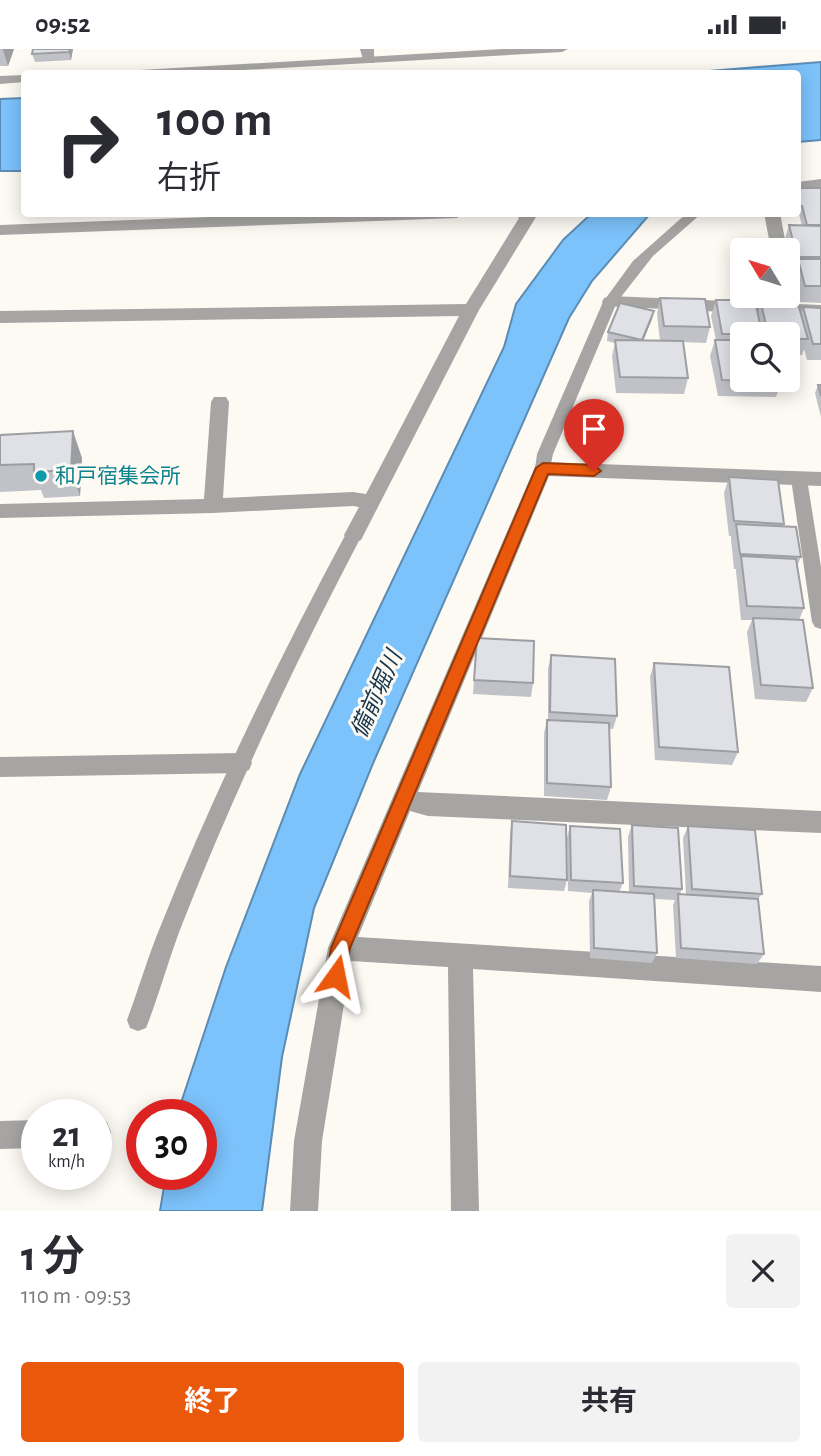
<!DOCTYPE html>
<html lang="ja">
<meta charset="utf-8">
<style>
body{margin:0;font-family:"Alegreya Sans","Noto Sans JP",sans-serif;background:#f2f2f3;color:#2b2b33;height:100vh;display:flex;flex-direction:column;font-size:26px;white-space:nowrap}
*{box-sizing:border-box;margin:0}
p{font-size:23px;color:#7c7c81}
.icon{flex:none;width:38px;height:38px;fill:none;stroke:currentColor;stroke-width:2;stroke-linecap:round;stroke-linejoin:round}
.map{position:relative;height:1162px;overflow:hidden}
.side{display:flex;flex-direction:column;background:#fff;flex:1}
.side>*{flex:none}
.banner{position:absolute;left:21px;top:21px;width:780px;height:147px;border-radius:7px;box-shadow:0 4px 18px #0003;background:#fff;color:#2b2b33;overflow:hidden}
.needle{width:46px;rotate:308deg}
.controls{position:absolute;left:730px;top:189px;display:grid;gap:14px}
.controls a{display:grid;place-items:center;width:70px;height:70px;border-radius:7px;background:#fff;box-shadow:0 4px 18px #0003;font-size:35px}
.speed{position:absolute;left:21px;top:1050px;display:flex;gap:14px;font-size:35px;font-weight:700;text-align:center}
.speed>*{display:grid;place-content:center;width:91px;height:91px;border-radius:50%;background:#fff;box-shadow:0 4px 18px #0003;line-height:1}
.speed small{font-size:18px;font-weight:400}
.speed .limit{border:10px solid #d22;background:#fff;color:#111}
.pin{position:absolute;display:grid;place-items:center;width:60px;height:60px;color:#fff;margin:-72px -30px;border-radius:50% 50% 50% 0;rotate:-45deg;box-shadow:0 0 7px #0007}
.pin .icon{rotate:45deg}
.me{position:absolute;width:77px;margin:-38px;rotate:12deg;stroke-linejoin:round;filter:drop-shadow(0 0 5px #0008)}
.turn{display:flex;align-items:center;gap:24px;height:147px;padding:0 21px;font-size:32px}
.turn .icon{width:91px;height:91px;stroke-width:2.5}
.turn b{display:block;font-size:49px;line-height:60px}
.round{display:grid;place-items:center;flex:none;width:74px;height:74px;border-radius:7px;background:#f2f2f3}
.headline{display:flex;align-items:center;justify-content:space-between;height:119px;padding:0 21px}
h1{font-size:42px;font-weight:700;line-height:52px}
.primary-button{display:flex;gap:14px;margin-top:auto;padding:14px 21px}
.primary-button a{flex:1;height:80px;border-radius:7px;background:#ea580c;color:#fff;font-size:28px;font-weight:700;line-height:80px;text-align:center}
.primary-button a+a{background:#f2f2f3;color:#2b2b33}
.status{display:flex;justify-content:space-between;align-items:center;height:49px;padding:0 35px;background:#fff;direction:ltr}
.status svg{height:19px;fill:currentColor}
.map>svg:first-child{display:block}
.water{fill:#7cc2fb;stroke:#5c8cb4;stroke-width:2}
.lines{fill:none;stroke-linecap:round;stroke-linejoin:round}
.service{fill:#a6a5a3;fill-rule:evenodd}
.minor{fill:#a6a5a3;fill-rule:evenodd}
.wall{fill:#c1c2c7}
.shaded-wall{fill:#9d9ea2}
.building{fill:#e0e1e7;stroke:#9d9ea2;stroke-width:2}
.route{fill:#ea580c;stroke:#983908;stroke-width:2}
.culture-dot{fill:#0f9aa8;stroke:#fdfaf4;stroke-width:2.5}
.labels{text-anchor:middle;stroke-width:6;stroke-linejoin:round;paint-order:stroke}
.culture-label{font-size:21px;fill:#0d838f;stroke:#fdfaf4;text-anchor:start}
.water-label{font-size:23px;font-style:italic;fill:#16354c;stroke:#fdfaf4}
</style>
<div class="status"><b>09:52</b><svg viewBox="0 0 49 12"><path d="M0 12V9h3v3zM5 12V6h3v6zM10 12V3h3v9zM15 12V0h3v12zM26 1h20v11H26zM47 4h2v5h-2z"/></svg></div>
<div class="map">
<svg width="821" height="1162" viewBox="0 0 821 1162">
<rect width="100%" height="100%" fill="#fdfaf4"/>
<g class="water">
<polygon points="821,13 821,91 798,93 798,24 685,24"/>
<polygon points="24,49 24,122 0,122 0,50"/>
<polygon points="592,164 650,165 592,232 569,269 374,712 314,859 282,1008 262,1162 160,1162 166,1125 201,1125 201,1066 177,1066 226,918 300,725 504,298 516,255 563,191"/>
</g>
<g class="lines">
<g class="service">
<polygon points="502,0 568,0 562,3 192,24 134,24 140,21"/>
<polygon points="0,27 24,26 24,33 0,35"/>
<polygon points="687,164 702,164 653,207 617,253 553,405 549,424 537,424 535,420 537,405 603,253 633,212"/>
<polygon points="799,424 807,430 821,518 821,580 815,578 812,573 791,430"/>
<path d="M354,480L362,486C296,612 235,741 183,873C169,908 160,944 146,979L138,982L130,979L127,971C139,939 148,907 161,876C215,741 279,609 348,481Z"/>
</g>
<g class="minor">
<polygon points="360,0 374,0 374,14 364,14"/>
<polygon points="821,130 821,140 798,143 798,133"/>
<polygon points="313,164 465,164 457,169 0,186 0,176"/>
<polygon points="514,164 533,164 536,168 479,261 361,491 354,494 347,491 344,486 359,458 353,457 213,464 0,469 0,455 204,450 211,353 214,348 226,348 229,353 223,449 353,443 366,445 459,267 0,274 0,262 466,255 519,169"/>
<polygon points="764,164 780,164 787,201 771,201"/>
<polygon points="610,247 821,256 821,268 604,257 602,253 604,249"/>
<polygon points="543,413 821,423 821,437 549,427 418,743 821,762 821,784 428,767 410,762 358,888 821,917 821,943 473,920 479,1162 451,1162 448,918 351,912 322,1092 318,1162 290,1162 294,1092 328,899 534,420 536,415"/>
<polygon points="241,704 249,707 252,714 249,721 241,724 0,728 0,708"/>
<polygon points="96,1069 107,1073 111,1083 107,1093 97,1097"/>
<polygon points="37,1071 37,1099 0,1100 0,1072"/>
</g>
</g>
<g class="wall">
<polygon points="0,0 14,0 8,17 0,17"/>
<polygon points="33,0 73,0 71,11 35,13 32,5"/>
<polygon points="798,139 821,139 821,254 800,253 793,226 793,224 792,224 788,208 788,201 786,201 784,193 789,176 802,177 799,165 791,164 798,164"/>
<polygon points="660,249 710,278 706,294 683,293 688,329 684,345 616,344 612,307 615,294 607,292 608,283 652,270 643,291 660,292 657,265"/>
<polygon points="716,251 758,263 761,254 801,265 803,258 821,259 821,311 807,311 804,300 802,306 788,306 788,285 742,285 742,331 782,332 776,348 718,347 710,307 715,291 716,291 711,267"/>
<polygon points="818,336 821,336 821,368 815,344"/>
<polygon points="0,386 82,409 80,447 44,449 41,441 0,443"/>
<polygon points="729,428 784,475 783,477 801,508 797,517 804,559 799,571 813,639 806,653 755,650 747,583 752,571 741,571 736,522 736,520 734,520 731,490 731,487 729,487 724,444"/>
<polygon points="477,589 533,634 531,648 473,645"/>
<polygon points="551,606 617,667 613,680 609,680 611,738 607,751 544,747 544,684 547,671 548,671 548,620"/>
<polygon points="654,614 738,703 732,716 655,711 650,628"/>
<polygon points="512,772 567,831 564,842 508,839 510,784"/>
<polygon points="632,776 682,840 680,845 686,845 683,789 688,777 762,845 758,850 764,905 757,915 676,909 673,856 675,851 655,850 657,904 652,914 590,909 589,852 592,844 568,842 567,789 570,777 623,834 619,843 629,843 628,788"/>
</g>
<g class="shaded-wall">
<polygon points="3,0 14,0 8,17 3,1"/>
<polygon points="70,0 73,0 71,11 69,3"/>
<polygon points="654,262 652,270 640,300 642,291"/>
<polygon points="73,382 82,409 80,447 71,421"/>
</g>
<g class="building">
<polygon points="33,0 70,0 69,3 32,5"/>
<polygon points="798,139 821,139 821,176 807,176 802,157 798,157"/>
<polygon points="789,176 821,177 821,208 797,208"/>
<polygon points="798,210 821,210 821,237 805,237"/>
<polygon points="660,249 705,250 710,278 664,277"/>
<polygon points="716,251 755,251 762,285 722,285"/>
<polygon points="620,254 654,262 642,291 608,283"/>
<polygon points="761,254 798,255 808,290 788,290 788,285 768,285"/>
<polygon points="803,258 821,259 821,295 813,295"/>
<polygon points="615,291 683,292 688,329 620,328"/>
<polygon points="715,291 742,291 742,331 781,331 782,332 722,331"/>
<polygon points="818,336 821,336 821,347"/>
<polygon points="73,382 71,421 34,423 34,415 0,416 0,386"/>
<polygon points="729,428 778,431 784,475 734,472"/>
<polygon points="736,475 796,478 801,508 740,505"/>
<polygon points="741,507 796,510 804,559 747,557"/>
<polygon points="753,569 803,571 813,639 761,636"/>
<polygon points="477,589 534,592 533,634 474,631"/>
<polygon points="551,606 615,610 617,667 550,663"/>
<polygon points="654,614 729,618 738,703 659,698"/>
<polygon points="547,671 609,674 611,738 547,734"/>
<polygon points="512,772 566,776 567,831 510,827"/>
<polygon points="632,776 678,779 682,840 634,837"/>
<polygon points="570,777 620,780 623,834 571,831"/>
<polygon points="688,777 755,781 762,845 692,840"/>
<polygon points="593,841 654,845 657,904 594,899"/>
<polygon points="678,845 758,850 764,905 681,899"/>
</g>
<polygon class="route" points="543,414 594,416 601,422 594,427 548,425 350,899 343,934 336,936 329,934 327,927 331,899 536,419"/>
<circle class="culture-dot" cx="41" cy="427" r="7"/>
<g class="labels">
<g class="culture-label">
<text x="55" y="434">和戸宿集会所</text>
</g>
<g class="water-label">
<text transform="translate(376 645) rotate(-66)" y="8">備前堀川</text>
</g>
</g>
</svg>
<div class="controls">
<a><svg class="needle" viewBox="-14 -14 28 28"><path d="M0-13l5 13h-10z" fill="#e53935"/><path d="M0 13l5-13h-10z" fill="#7c7c81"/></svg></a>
<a><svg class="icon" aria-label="search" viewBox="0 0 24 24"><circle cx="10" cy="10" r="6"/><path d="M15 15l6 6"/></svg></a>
</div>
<div class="speed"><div>21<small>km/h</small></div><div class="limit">30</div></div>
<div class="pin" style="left:594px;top:422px;background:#d93025"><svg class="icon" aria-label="arrive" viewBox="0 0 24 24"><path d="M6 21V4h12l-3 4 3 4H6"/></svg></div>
<svg class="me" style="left:336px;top:927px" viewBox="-20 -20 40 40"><path d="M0-17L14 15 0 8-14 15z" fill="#ea580c" stroke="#fff" stroke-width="4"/></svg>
<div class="banner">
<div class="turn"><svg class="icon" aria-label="right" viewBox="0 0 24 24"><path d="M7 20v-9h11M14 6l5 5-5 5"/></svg><div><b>100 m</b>右折</div></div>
</div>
</div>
<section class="side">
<div class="headline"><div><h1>1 分</h1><p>110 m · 09:53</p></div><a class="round"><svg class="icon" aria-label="close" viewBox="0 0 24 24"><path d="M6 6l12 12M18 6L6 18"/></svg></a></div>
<div class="primary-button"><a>終了</a><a>共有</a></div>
</section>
